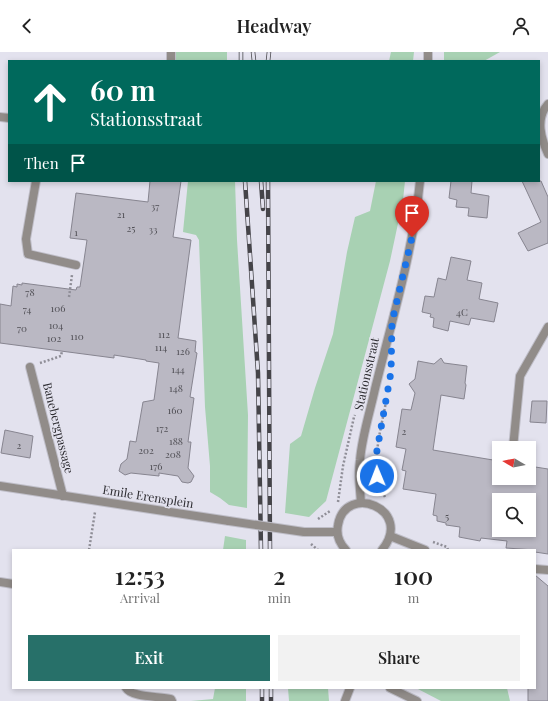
<!DOCTYPE html>
<style>
body{margin:0;font-family:"Playfair Display",serif;background:#f2f2f2;color:#222;height:100vh;display:flex;flex-direction:column;font-size:15px;white-space:nowrap}
*{box-sizing:border-box;margin:0}
p{font-size:13px;color:#767676}
.icon{flex:none;width:22px;height:22px;fill:none;stroke:currentColor;stroke-width:2;stroke-linecap:round;stroke-linejoin:round}
.map{position:relative;flex:1;overflow:hidden}
.panel{position:absolute;left:12px;top:497px;width:524px;height:140px;display:flex;flex-direction:column;background:#fff;border-radius:0px;box-shadow:0 2px 6px #0003}
.panel>*{flex:none}
.banner{position:absolute;left:8px;top:8px;width:532px;height:122px;border-radius:0px;box-shadow:0 2px 6px #0003;background:#00695c;color:#fff;overflow:hidden}
.needle{width:26px;rotate:280deg}
.tools{position:absolute;left:492px;top:389px;display:grid;gap:8px}
.tools a{display:grid;place-items:center;width:44px;height:44px;border-radius:0px;background:#fff;box-shadow:0 2px 6px #0003;font-size:20px}
.pin{position:absolute;display:grid;place-items:center;width:34px;height:34px;color:#fff;margin:-41px -17px;border-radius:50% 50% 50% 0;rotate:-45deg;box-shadow:0 0 4px #0007}
.pin .icon{rotate:45deg}
.me{position:absolute;width:44px;margin:-22px;rotate:359deg;stroke-linejoin:round;filter:drop-shadow(0 0 3px #0008)}
.turn{display:flex;align-items:center;gap:14px;height:84px;padding:0 16px;font-size:18px}
.turn .icon{width:52px;height:52px;stroke-width:2.5}
.turn b{display:block;font-size:28px;line-height:34px}
.then{display:flex;align-items:center;height:38px;padding:0 16px;background:#0003;gap:8px;font-size:15px}
.eta{display:flex;justify-content:space-evenly;align-items:center;height:68px;text-align:center}
.eta b{font-size:24px;font-weight:600;line-height:28px}
.cta{display:flex;gap:8px;margin-top:auto;padding:8px 16px}
.cta a{flex:1;height:46px;border-radius:0px;background:#277069;color:#fff;font-size:16px;font-weight:600;line-height:46px;text-align:center}
.cta a+a{background:#f2f2f2;color:#222}
header{display:flex;justify-content:space-between;align-items:center;height:52px;padding:0 16px;background:#fff;font-size:18px;font-weight:600}
.map>svg:first-child{display:block}
.green{fill:#a8d1b3}
.building{fill:#bab8c3;stroke:#878590;fill-rule:evenodd}
.lines{fill:none;stroke-linecap:round;stroke-linejoin:round}
.service-casing{stroke:#bfbec8;stroke-width:10}
.minor-casing{stroke:#bfbec8;stroke-width:10}
.tertiary-casing{stroke:#bfbec8;stroke-width:10}
.path{stroke:#8f8e97;stroke-width:2.5;stroke-dasharray:2 2;stroke-linecap:butt}
.service{stroke:#918c89;stroke-width:8}
.minor{stroke:#918c89;stroke-width:8}
.tertiary{stroke:#918c89;stroke-width:8}
.rail-casing{stroke:#454449;stroke-width:4.5}
.rail{stroke:#e3e2ee;stroke-width:3;stroke-dasharray:9;stroke-linecap:butt}
.tertiary-bridge-casing{stroke:#bfbec8;stroke-width:10;stroke-linecap:butt}
.tertiary-bridge{stroke:#918c89;stroke-width:8}
.route{stroke:#1a73e8;stroke-width:7;stroke-dasharray:0 12.6}
.labels{text-anchor:middle;stroke-width:3.5;stroke-linejoin:round;paint-order:stroke}
.number-label{font-size:10px;fill:#515056}
.street-label{font-size:12px;fill:#2e2d32;stroke:#e3e2ee}
</style>
<header><svg class="icon" aria-label="back" viewBox="0 0 24 24"><path d="M15 5l-7 7 7 7"/></svg>Headway<svg class="icon" aria-label="person" viewBox="0 0 24 24"><circle cx="12" cy="8" r="4"/><path d="M4 21q1-7 8-7t8 7"/></svg></header>
<div class="map">
<svg width="548" height="649" viewBox="0 0 548 649">
<rect width="100%" height="100%" fill="#e3e2ee"/>
<g class="green">
<rect x="176" y="0" width="51" height="9"/>
<polygon points="391,0 414,0 413,9 389,9"/>
<polygon points="444,0 500,0 484,9 444,9"/>
<polygon points="188,129 235,129 237,188 248,363 247,456 229,453 220,446 210,440 210,414 205,355 199,188 196,183 183,180"/>
<polygon points="376,129 405,129 403,148 390,209 326,449 309,465 285,461 290,392 301,384 315,336 333,282 347,200 355,165 370,159"/>
<polygon points="225,484 246,488 246,498 223,498"/>
<polygon points="215,636 246,636 246,649 191,649 213,647"/>
<polygon points="288,636 328,636 329,649 289,649"/>
<polygon points="416,636 507,636 510,649 441,649"/>
</g>
<g class="building">
<polygon points="150,129 181,129 173,185 191,188 178,286 196,289 195,300 197,301 190,345 194,346 188,390 191,390 188,416 194,424 191,430 188,431 182,430 178,424 159,421 159,424 131,421 125,423 119,419 121,412 127,407 130,389 136,390 143,350 154,348 159,311 146,309 146,308 114,303 114,306 0,291 0,252 11,254 13,234 17,235 17,232 22,233 22,231 76,238 77,235 80,235 87,188 70,186 76,141 148,150"/>
<polygon points="451,129 472,129 471,141 489,144 487,166 468,164 469,156 456,155 457,148 449,146"/>
<polygon points="522,129 541,129 548,145 548,191 528,199 518,181 541,170"/>
<polygon points="451,205 471,209 467,228 482,231 479,247 498,251 494,270 471,266 469,273 450,269 448,279 433,275 434,266 430,265 431,262 422,260 425,244 434,245 438,226 446,228"/>
<path d="M441,306L444,311L467,314L465,331L466,333L464,347L441,343L433,398L499,409V426H529V414L548,417V502L535,500V498L506,496L507,489L481,486L480,489L459,485L460,475L446,473V471L437,469V464L433,463L436,442L403,437L406,419L402,418L406,397L396,395L402,357L411,358L415,341L409,332L415,327L418,309L434,312ZM499,448H529V478H499Z"/>
<polygon points="532,349 547,349 546,371 530,370"/>
<polygon points="5,378 33,384 30,406 1,401"/>
<polygon points="535,523 548,534 548,649 528,649 528,636 535,636"/>
</g>
<g class="lines">
<g class="service-casing">
<g id="service">
<polyline points="30,315 63,444"/>
<polyline points="513,396 520,324 548,275"/>
</g>
</g>
<g class="minor-casing">
<g id="minor">
<polyline points="171,9 171,0"/>
<path d="M548,52C535,67 541,86 548,102"/>
<polyline points="0,65 9,66"/>
<polyline points="36,129 26,187 28,202 76,213"/>
<polyline points="0,530 13,532"/>
<path d="M126,636C132,646 160,644 171,647L172,649"/>
<polyline points="345,649 350,636"/>
</g>
</g>
<g class="tertiary-casing">
<g id="tertiary">
<polyline points="428,0 428,9"/>
<polyline points="0,434 229,469"/>
<path d="M361,451C360,437 358,422 360,408C362,384 370,360 375,337C392,268 413,200 420,129"/>
<polyline points="304,480 337,480"/>
<polyline points="390,484 425,498"/>
<path d="M346,498C339,491 336,483 338,473C345,430 415,457 382,498"/>
<polyline points="535,517 548,518"/>
<polyline points="390,636 417,649"/>
</g>
</g>
<g class="path">
<polyline points="69,245 72,223"/>
<polyline points="40,311 61,304 62,299"/>
<path d="M385,445C369,414 380,383 386,350"/>
<polyline points="338,450 343,414 354,365 355,363"/>
<polyline points="318,467 330,459"/>
<polyline points="433,490 447,495 448,498"/>
<polyline points="311,492 318,498"/>
<polyline points="89,498 95,460"/>
</g>
<use href="#service" class="service"/>
<use href="#minor" class="minor"/>
<use href="#tertiary" class="tertiary"/>
<g class="rail-casing">
<g id="rail">
<polyline points="241,0 241,9"/>
<polyline points="253,0 254,9"/>
<polyline points="268,9 269,0"/>
<polyline points="245,129 258,321 261,498"/>
<polyline points="261,129 263,157"/>
<polyline points="268,129 270,498"/>
<polyline points="262,636 262,649"/>
<polyline points="271,636 271,649"/>
</g>
</g>
<use href="#rail" class="rail"/>
<g class="tertiary-bridge-casing">
<polyline id="tertiary-bridge" points="229,469 304,480"/>
</g>
<use href="#tertiary-bridge" class="tertiary-bridge"/>
</g>
<g class="lines">
<polyline class="route" points="377,424 376,404 391,320 392,270 412,185"/>
</g>
<g class="labels">
<g class="number-label">
<text x="155" y="158">37</text>
<text x="121" y="166">21</text>
<text x="131" y="180">25</text>
<text x="153" y="181">33</text>
<text x="76" y="184">1</text>
<text x="30" y="244">78</text>
<text x="58" y="260">106</text>
<text x="27" y="261">74</text>
<text x="462" y="264">4C</text>
<text x="56" y="277">104</text>
<text x="22" y="280">70</text>
<text x="164" y="286">112</text>
<text x="77" y="288">110</text>
<text x="54" y="290">102</text>
<text x="161" y="299">114</text>
<text x="183" y="303">126</text>
<text x="178" y="321">144</text>
<text x="176" y="340">148</text>
<text x="175" y="362">160</text>
<text x="162" y="380">172</text>
<text x="404" y="383">2</text>
<text x="176" y="393">188</text>
<text x="19" y="397">2</text>
<text x="146" y="402">202</text>
<text x="173" y="406">208</text>
<text x="156" y="418">176</text>
<text x="447" y="468">5</text>
</g>
<g class="street-label">
<text transform="translate(367 322) rotate(-77)" y="4">Stationsstraat</text>
<text transform="translate(58 376) rotate(76)" y="4">Banebergpassage</text>
<text transform="translate(148 445) rotate(9)" y="4">Emile Erensplein</text>
</g>
</g>
</svg>
<div class="tools">
<a><svg class="needle" viewBox="-14 -14 28 28"><path d="M0-13l5 13h-10z" fill="#e53935"/><path d="M0 13l5-13h-10z" fill="#767676"/></svg></a>
<a><svg class="icon" aria-label="search" viewBox="0 0 24 24"><circle cx="10" cy="10" r="6"/><path d="M15 15l6 6"/></svg></a>
</div>
<div class="pin" style="left:412px;top:185px;background:#d93025"><svg class="icon" aria-label="arrive" viewBox="0 0 24 24"><path d="M6 21V4h12l-3 4 3 4H6"/></svg></div>
<svg class="me" style="left:377px;top:424px" viewBox="-20 -20 40 40"><circle r="17" fill="#1a73e8" stroke="#fff" stroke-width="3"/><path d="M0-11L8 9 0 5-8 9z" fill="#fff"/></svg>
<div class="banner">
<div class="turn"><svg class="icon" aria-label="ahead" viewBox="0 0 24 24"><path d="M12 20V5M6 11l6-6 6 6"/></svg><div><b>60 m</b>Stationsstraat</div></div>
<div class="then">Then<svg class="icon" aria-label="arrive" viewBox="0 0 24 24"><path d="M6 21V4h12l-3 4 3 4H6"/></svg></div>
</div>
<section class="panel">
<div class="eta">
<div><b>12:53</b><p>Arrival</p></div>
<div><b>2</b><p>min</p></div>
<div><b>100</b><p>m</p></div>
</div>
<div class="cta"><a>Exit</a><a>Share</a></div>
</section>
</div>
